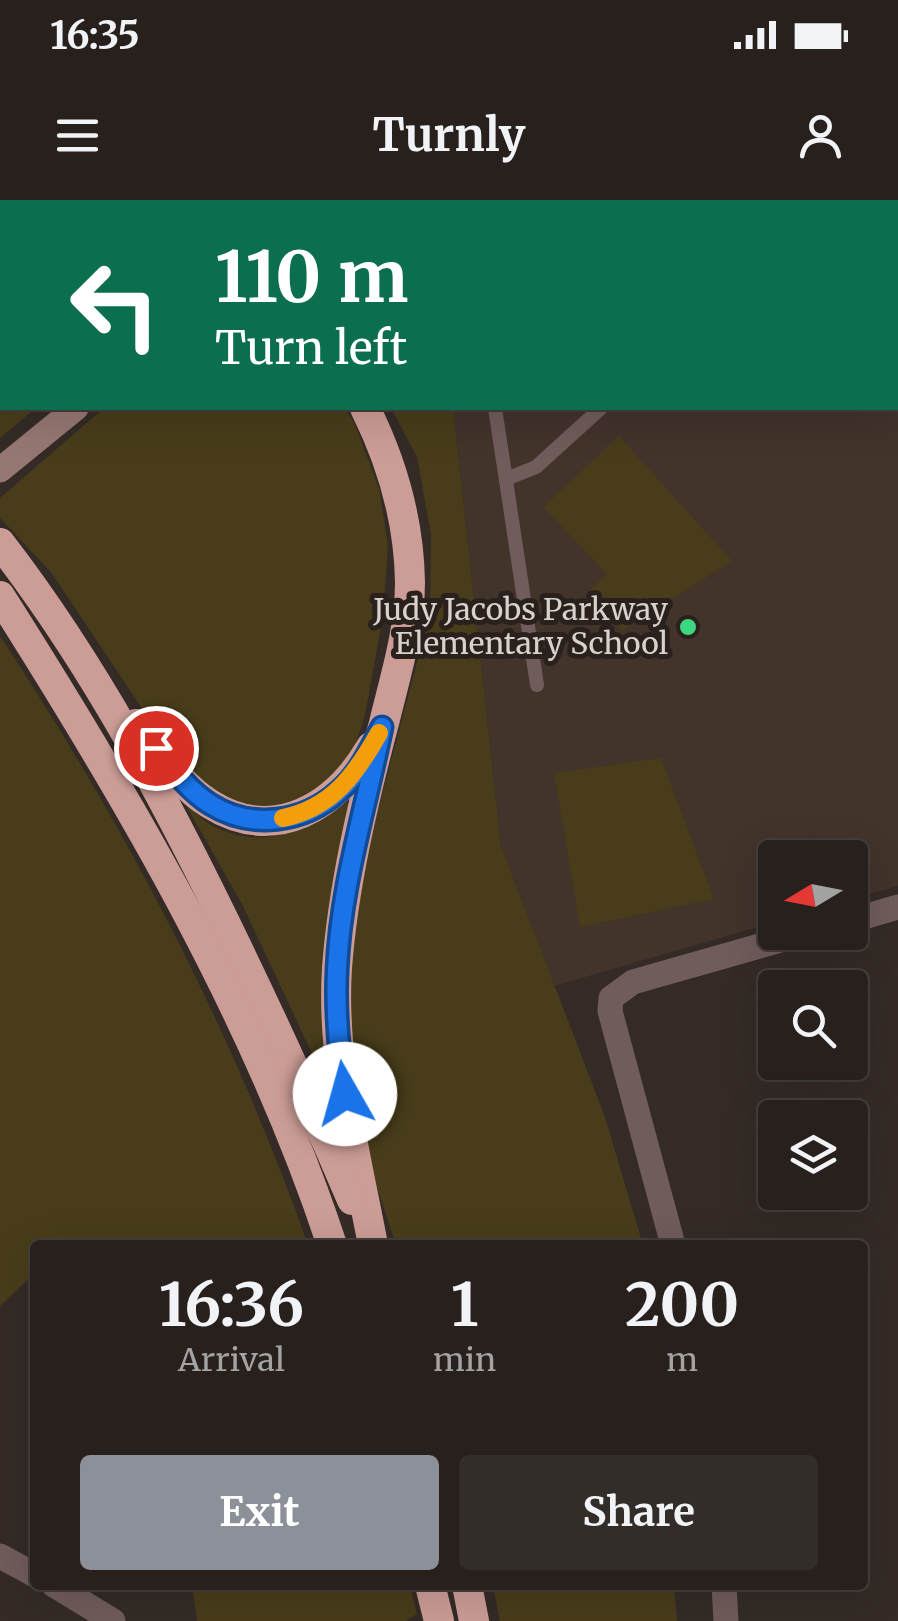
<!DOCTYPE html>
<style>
body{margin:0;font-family:Merriweather,serif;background:#332d29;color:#f1f3f6;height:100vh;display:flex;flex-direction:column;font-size:38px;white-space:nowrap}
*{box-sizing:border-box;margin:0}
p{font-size:32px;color:#a4a3a3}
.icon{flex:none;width:55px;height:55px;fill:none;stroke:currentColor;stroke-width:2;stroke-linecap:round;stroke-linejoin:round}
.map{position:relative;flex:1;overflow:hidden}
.side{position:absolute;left:30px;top:1040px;width:838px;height:350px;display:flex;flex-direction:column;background:#27201c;border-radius:10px;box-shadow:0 10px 40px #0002,0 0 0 2px #433e3b}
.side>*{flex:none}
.top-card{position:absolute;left:0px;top:0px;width:900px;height:210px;box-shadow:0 10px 40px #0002,0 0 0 2px #433e3b;background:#0b6e4f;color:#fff;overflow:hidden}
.needle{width:65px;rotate:260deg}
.buttons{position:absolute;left:758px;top:640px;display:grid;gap:20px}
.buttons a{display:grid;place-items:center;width:110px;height:110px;border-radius:10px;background:#27201c;box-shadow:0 10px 40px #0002,0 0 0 2px #433e3b;font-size:50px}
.pin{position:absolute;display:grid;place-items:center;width:85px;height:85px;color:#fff;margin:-42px;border:5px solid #fff;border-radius:50%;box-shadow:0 2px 10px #0007}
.me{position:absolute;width:110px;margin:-55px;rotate:353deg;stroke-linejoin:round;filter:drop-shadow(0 0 8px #0008)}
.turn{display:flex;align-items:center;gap:35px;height:210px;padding:0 50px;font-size:45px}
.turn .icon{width:130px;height:130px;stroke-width:2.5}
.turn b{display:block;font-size:70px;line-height:85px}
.eta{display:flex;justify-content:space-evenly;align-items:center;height:170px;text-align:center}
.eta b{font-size:60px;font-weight:700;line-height:70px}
.button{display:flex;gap:20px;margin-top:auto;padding:20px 50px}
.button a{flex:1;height:115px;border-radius:10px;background:#8c9099;color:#fff;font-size:40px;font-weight:700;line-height:115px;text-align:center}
.button a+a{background:#332d29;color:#f1f3f6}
.status{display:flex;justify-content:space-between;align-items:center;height:70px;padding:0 50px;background:#27201c;direction:ltr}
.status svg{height:28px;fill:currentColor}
header{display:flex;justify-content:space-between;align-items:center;height:130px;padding:0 50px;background:#27201c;font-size:45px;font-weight:700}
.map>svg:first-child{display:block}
.built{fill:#42332b}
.green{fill:#483c1a}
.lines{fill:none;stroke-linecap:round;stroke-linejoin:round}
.service{stroke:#705c5a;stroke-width:14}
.minor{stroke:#705c5a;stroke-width:25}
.secondary{stroke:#957773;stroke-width:25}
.motorway{stroke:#cc9c96;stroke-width:30}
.route-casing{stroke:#114b97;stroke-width:25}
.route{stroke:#1a73e8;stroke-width:18}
.slow{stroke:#f59e0b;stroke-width:18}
.poi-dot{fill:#3cd77e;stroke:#2a211d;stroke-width:4}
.labels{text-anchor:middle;stroke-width:10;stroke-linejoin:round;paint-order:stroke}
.poi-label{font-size:30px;fill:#d8d1ce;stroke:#2a211d;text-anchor:end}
</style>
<div class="status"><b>16:35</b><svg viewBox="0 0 49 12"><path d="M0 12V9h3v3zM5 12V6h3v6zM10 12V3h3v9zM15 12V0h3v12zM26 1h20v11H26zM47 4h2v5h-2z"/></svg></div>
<header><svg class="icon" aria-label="menu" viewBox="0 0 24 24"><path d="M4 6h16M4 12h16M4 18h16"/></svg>Turnly<svg class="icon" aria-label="person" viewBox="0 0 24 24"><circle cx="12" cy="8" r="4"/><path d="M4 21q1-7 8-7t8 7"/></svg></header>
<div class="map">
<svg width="898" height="1421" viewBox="0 0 898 1421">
<rect width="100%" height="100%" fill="#342b26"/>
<g class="built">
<polygon points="382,0 855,0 857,2 379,2"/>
<polygon points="898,46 898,686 850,700 850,658 775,658 775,722 554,786 501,646 453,208 898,208"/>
</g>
<g class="green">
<polygon points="0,0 165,2 2,2 2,208 36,208 0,238"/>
<polygon points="104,208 344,208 354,222 379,288 388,345 383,416 365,515 350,561 322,590 286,606 249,608 185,573 51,372 0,318 0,298"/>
<polygon points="391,208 453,208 501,646 605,917 643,1045 396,1045 369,963 351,863 347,779 358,685 430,414 431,334 417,257"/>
<polygon points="619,236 732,361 622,431 590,390 607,374 543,307"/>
<path d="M0,436C126,627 232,829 308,1045H35V1073L0,1106Z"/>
<polygon points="661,558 714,699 580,727 554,573"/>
<path d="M353,599L333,880L324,879L242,704L183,600C192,608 202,621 213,626C264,652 310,629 353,599Z"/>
<polygon points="192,1385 410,1385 417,1414 406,1421 197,1421"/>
<polygon points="493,1385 674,1385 677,1421 500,1421"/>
</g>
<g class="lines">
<g class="service">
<polyline points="348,0 350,2"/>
<polyline points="485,2 488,0"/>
<polyline points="495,208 537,485"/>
<polyline points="506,279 536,267 601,208"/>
</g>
<g class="minor">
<polyline points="187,0 190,2"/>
<polyline points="850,721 898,707"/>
<polyline points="673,1045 610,811 611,798 633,782 809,732"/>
<polyline points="0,1356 35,1375"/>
<polyline points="54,1385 113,1421"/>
<polyline points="724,1385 726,1421"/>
</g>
<g class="secondary">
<polyline points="325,2 329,0"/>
<polyline points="0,270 76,208"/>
</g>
<g class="motorway">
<path d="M365,208C392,262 409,321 410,382C410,430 395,477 384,523C363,602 343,687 337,768C331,860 356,955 373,1045"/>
<path d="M0,343C95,466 168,604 235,743C276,828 315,913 352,1000"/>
<path d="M0,396C129,599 256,815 332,1045"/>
<path d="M136,524C158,551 179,585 210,604C275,645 337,606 371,547"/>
<polyline points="430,1385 439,1421"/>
<polyline points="467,1385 474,1421"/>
</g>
</g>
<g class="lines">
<g class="route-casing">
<path id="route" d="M156,548C172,568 188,590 210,604C251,630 304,623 339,591C359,574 370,549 382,527C366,606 340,689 337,771C335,812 339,854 345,894"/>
</g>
<use href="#route" class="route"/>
<path class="slow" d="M283,618C332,608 356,574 379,533"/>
</g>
<circle class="poi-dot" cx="688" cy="427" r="10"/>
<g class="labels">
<g class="poi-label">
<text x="668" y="420">Judy Jacobs Parkway<tspan x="668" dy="34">Elementary School</tspan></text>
</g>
</g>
</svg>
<div class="buttons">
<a><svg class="needle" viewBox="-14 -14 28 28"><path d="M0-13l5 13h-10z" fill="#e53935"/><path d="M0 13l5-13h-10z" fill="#a4a3a3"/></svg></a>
<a><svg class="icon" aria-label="search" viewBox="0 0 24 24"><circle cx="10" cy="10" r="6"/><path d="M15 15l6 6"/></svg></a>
<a><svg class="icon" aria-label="layers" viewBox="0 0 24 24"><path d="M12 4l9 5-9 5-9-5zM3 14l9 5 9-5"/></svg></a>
</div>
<div class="pin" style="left:156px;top:548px;background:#d93025"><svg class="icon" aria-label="arrive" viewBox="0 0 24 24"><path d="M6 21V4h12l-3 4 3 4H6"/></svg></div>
<svg class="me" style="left:345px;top:894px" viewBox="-20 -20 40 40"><circle r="19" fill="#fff"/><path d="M0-13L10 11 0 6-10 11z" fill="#1a73e8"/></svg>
<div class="top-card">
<div class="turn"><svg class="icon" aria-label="left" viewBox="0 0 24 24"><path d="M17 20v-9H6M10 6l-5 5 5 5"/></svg><div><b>110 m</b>Turn left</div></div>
</div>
<section class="side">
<div class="eta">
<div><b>16:36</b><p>Arrival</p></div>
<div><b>1</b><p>min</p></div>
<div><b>200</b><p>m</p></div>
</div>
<div class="button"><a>Exit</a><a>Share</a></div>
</section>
</div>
